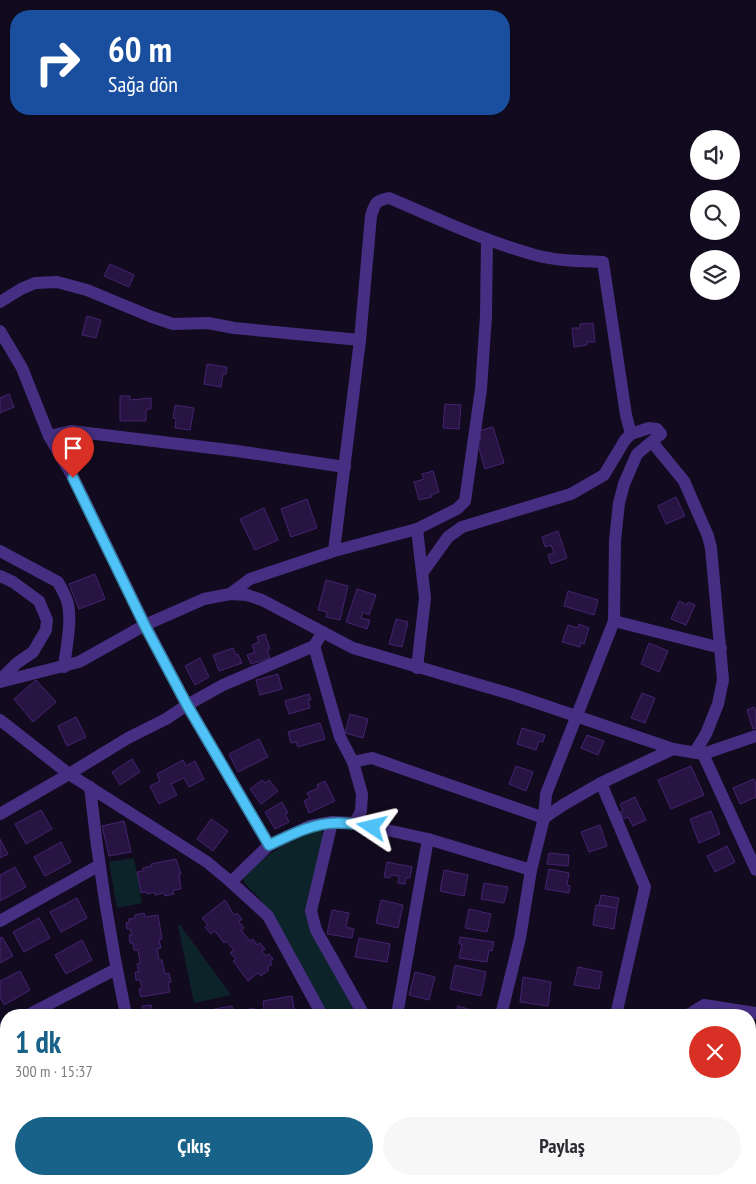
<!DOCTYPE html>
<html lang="tr">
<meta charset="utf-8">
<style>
body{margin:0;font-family:"PT Sans Narrow",sans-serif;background:#f7f7f7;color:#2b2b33;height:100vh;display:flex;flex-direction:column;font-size:19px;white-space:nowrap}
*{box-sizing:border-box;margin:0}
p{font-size:16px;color:#7c7c81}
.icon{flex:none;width:28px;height:28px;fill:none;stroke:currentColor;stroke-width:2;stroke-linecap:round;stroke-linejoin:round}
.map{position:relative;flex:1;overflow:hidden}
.sheet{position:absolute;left:0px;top:1009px;width:756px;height:176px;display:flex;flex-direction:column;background:#fff;border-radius:20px 20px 0 0;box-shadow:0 1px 4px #0004}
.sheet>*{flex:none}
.hud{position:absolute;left:10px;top:10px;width:500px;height:105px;border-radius:20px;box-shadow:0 1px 4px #0004;background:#1a4fa0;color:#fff;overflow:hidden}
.buttons{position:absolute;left:690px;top:130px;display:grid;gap:10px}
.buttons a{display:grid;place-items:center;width:50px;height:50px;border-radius:50%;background:#fff;box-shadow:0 1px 4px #0004;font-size:25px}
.pin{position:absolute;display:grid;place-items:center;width:42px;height:42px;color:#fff;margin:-51px -21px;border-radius:50% 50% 50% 0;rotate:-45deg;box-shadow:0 0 5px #0007}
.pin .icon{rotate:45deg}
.me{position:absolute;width:55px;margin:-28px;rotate:280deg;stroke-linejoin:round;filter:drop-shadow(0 0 4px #0008)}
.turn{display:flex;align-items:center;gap:18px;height:105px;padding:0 15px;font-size:22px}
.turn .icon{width:65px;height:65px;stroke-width:2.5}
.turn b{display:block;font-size:35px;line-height:42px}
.round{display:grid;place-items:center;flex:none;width:52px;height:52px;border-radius:26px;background:#f7f7f7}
.summary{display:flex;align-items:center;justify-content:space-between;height:85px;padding:0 15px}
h1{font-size:30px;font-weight:700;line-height:38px;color:#186189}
.button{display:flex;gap:10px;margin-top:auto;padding:10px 15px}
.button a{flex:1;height:58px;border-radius:30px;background:#186189;color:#fff;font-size:20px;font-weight:700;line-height:58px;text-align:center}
.button a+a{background:#f7f7f7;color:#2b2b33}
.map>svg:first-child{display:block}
.green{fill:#0c2429}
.building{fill:#281442;stroke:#442370}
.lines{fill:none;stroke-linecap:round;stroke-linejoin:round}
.minor{stroke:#462f83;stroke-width:12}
.major{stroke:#e54fff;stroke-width:12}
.route-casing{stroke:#337fa1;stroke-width:12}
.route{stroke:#4fc3f7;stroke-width:9}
</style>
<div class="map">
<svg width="756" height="1184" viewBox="0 0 756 1184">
<rect width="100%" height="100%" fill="#120a1f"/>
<g class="green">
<path d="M315,828L321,830L324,837L308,896L357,1015H326C305,976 285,936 260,899C254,891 244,887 242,875L246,871L290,840Z"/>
<polygon points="134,858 142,903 117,908 109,862"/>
<polygon points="178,925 180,925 231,995 194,1003"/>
<polygon points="6,1034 6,1108 1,1110 0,1037"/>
</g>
<g class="building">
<polygon points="110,264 134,275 129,287 104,276"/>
<polygon points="87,316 101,320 96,338 82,335"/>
<polygon points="593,323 595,342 587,342 587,345 574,347 572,328 580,328 580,324"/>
<polygon points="207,364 227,367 226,374 223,374 221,387 204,384"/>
<polygon points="9,394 14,407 0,413 0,398"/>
<polygon points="120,396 130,396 130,400 151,398 151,409 146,409 146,421 120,421"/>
<polygon points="445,404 461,405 459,429 443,428"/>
<polygon points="175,405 194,408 190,430 175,428 176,419 173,418"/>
<polygon points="493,427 504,463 485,469 477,441 481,439 478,431"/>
<polygon points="433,471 439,492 431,495 432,497 419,500 414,482 424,479 422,474"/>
<polygon points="676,497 685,516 666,524 658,506"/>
<polygon points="307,499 317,528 291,537 281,509"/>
<polygon points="264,508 278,540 255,550 240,519"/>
<polygon points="558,531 567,558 551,564 548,555 554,553 551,545 545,547 542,537"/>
<polygon points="95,574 105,599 79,609 69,584"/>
<polygon points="326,580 348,586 340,620 326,617 327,612 318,610"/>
<polygon points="357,589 376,595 369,615 363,612 361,618 370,620 367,629 346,622"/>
<polygon points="568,591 598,600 594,615 564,606"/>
<polygon points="679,601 687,605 688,602 695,605 686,625 671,619"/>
<polygon points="396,619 408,622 402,647 389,644"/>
<polygon points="579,624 589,628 584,644 581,643 580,647 562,642 568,625 578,628"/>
<polygon points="265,634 270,649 267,650 270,658 251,664 247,655 255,652 252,645 259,642 257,637"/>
<polygon points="649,643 668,651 659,672 641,664"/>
<polygon points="233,648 236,655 238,654 242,663 219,671 213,655"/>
<polygon points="200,658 209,677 195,685 185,666"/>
<polygon points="278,674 282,689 260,695 256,680"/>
<polygon points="36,680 56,702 33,722 14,699"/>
<polygon points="642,693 655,698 645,723 631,718"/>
<polygon points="309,694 311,700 308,700 310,708 289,714 285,701"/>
<polygon points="754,707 756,710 756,728 753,729 747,710"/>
<polygon points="350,714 368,719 363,738 345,733"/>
<polygon points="76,717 86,737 67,746 58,726"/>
<polygon points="320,723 325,739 298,747 296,742 291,743 288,732"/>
<polygon points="522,728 545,735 543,742 539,741 536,750 517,744"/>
<polygon points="587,735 604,741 598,755 581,748"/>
<polygon points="259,739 268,757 238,772 229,754"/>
<polygon points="132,759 140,772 120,785 112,772"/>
<polygon points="183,760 186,766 195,761 204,779 189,787 184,778 171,784 177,795 159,804 150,786 160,781 157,774"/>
<polygon points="516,766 533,772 526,791 509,784"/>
<polygon points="691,766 704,795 671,809 658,780"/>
<polygon points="754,779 756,784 756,797 740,804 733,788"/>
<polygon points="262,780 265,783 269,780 278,791 261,804 250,789"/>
<polygon points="325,781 335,801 309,813 304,801 310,798 307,793 318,788 317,785"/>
<polygon points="635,797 646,820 633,826 628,817 623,819 620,812 623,811 620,804"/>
<polygon points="282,802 288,813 285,814 289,822 275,829 265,812"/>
<polygon points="41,810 52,829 26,844 15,824"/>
<polygon points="711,811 720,834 699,843 690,819"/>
<polygon points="211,819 228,831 213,851 197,839"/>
<polygon points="124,821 131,852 109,856 102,826"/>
<polygon points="600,825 607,846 589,852 581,832"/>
<polygon points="0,839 8,854 0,858"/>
<polygon points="61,842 71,862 45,876 34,857"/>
<polygon points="727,846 735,862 715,872 707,856"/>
<polygon points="549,853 569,855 568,866 547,864"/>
<polygon points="176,859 181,874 179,874 181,889 173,890 174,894 165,896 164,893 155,895 155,892 147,894 147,892 141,893 137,872 143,871 143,868 152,866 151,864"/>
<polygon points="387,862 412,867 410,878 406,878 405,884 398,883 399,876 391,875 390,878 384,877"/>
<polygon points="15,867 26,887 0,901 0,875"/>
<polygon points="549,869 569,873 567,885 570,886 569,893 545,889"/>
<polygon points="444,870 468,875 464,896 440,891"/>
<polygon points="484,883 508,887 504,903 481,899"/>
<polygon points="601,895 619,898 617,908 599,905"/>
<polygon points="77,898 87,918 61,932 50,912"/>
<polygon points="225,900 234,915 237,913 242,919 239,922 244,928 241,930 250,941 253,939 257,945 260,943 265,949 262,951 266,956 269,954 273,959 270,961 272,964 267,968 269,970 261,976 258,973 248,981 233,961 236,959 230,953 234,950 226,941 224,943 215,931 211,934 205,927 208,925 202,918"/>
<polygon points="381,900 403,905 398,928 376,923"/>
<polygon points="596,905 617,908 614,929 593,925"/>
<polygon points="469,909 491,914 487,932 465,928"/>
<polygon points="332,910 349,913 346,927 354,929 352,938 327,934"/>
<polygon points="144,913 145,917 158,915 162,939 159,940 161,948 157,949 159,960 162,960 165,974 169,973 171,982 168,983 170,992 141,997 139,989 142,989 140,980 136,980 135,972 139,972 137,964 140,963 138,950 134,950 133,943 130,943 129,935 132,935 130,929 127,929 126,923 129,922 129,919 135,918 135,915"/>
<polygon points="39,918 50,938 24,952 13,932"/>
<polygon points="2,937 13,956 0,963 0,938"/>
<polygon points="460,937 494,942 492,951 489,950 487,962 459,958 462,944 459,944"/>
<polygon points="359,938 390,944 387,962 355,957"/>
<polygon points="82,940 92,960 66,974 55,955"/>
<polygon points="455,965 486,972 481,996 450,989"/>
<polygon points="578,967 602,972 599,989 574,985"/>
<polygon points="20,971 30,990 4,1005 0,997 0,981"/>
<polygon points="415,972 435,977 429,1000 409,995"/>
<polygon points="523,977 551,982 548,1006 520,1002"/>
<polygon points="292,996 295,1015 215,1015 214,1009 232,1006 234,1013 254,1008 255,1010 264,1009 263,1001"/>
<polygon points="151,1005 153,1013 143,1015 142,1006"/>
<polygon points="458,1006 482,1013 481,1015 455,1015"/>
<polygon points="410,1011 427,1015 409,1015"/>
<polygon points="35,1179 58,1179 54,1184 31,1184"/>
<polygon points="110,1179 130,1179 127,1183 123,1182 122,1184 111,1184 108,1182"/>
<polygon points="250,1179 269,1179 268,1184 249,1184"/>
<polygon points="352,1179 369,1179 368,1184 350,1184"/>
<polygon points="412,1179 436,1179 435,1184 410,1184"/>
</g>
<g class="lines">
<g class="minor">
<polyline points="0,302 21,289 35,283 57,282 87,290 152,317 173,324 208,323 234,328 360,340"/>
<polyline points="0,331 22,368 49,436 73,477 145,625 187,705 269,845"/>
<polyline points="49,436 71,431 237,451 345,467"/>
<polyline points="652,442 684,481 708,536 711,548 723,680 718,704 706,734 695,752"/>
<polyline points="417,529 425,598 417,668"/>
<path d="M0,551L58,582C62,589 66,596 68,604C72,623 66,648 64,667"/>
<path d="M334,551L360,340L371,216C375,203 375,201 389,198C437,218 484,241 535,255C557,261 580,261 603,262L626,415L631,434"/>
<polyline points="0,576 13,582 39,601 47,620 46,630 33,652 17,663 0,680"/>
<polyline points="230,594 250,579 334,551 417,529 457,509 465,501 481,389 486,316 487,240"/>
<polyline points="614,621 721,648"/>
<polyline points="314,646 340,737 353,762 362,794 361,811 355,823"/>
<polyline points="0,682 79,662 145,625 204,599 230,594 247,595 262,600 353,648 514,695 673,749 703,754 756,870"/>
<polyline points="0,720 69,774 207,862 231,882 268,916 322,1015"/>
<polyline points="703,754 756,736"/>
<polyline points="353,762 372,758 544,818 546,794 614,621 615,540 619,503 624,484 637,454 661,434 657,429 649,428 631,434 625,440 604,475 571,494 462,527 448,537 423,572"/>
<polyline points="601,783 645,887 616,1015"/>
<path d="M90,787C98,863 110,939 126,1015"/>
<polyline points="0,814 69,774 128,738 166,719 187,705 223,685 314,646 323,632"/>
<polyline points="332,822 311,911 316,930 364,1015"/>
<polyline points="231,882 269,845 310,826 332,822 355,823 428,839 531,870"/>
<polyline points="0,921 98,866"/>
<polyline points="28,1015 116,969"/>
<polyline points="397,1015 428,839"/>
<polyline points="501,1015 520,938 531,870 544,818 563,805 601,783 673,749"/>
<polyline points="688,1015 704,1005 756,1013"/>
<polyline points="0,1030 6,1026"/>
<polyline points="750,1130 756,1132"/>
<polyline points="0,1175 13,1184"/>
<polyline points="168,1179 177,1184"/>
<polyline points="213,1184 214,1179"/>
<polyline points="462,1184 463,1179"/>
<polyline points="613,1184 615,1179"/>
</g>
<g class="major">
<polyline points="0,1144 6,1141"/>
<polyline points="516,1179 533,1184"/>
</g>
</g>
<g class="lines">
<g class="route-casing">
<path id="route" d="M73,478L145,626L187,705L269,845C310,826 325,817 372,827"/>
</g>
<use href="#route" class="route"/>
</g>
</svg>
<div class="buttons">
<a><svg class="icon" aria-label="sound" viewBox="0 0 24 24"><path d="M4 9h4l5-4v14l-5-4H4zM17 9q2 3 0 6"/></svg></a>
<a><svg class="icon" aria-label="search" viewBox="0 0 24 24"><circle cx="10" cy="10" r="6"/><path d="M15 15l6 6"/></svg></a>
<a><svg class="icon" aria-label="layers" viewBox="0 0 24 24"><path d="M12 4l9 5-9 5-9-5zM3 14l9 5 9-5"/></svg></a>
</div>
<div class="pin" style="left:73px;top:478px;background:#d93025"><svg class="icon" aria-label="arrive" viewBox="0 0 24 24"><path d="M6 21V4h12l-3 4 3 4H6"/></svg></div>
<svg class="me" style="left:372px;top:827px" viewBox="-20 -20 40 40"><path d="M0-17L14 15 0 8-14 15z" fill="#4fc3f7" stroke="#fff" stroke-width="4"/></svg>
<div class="hud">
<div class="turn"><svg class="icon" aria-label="right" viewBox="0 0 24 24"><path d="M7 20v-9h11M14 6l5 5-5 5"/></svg><div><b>60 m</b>Sağa dön</div></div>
</div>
<section class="sheet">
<div class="summary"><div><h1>1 dk</h1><p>300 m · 15:37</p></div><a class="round" style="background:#d93025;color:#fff"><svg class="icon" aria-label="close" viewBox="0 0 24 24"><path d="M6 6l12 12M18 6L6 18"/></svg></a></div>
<div class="button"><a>Çıkış</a><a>Paylaş</a></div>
</section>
</div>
